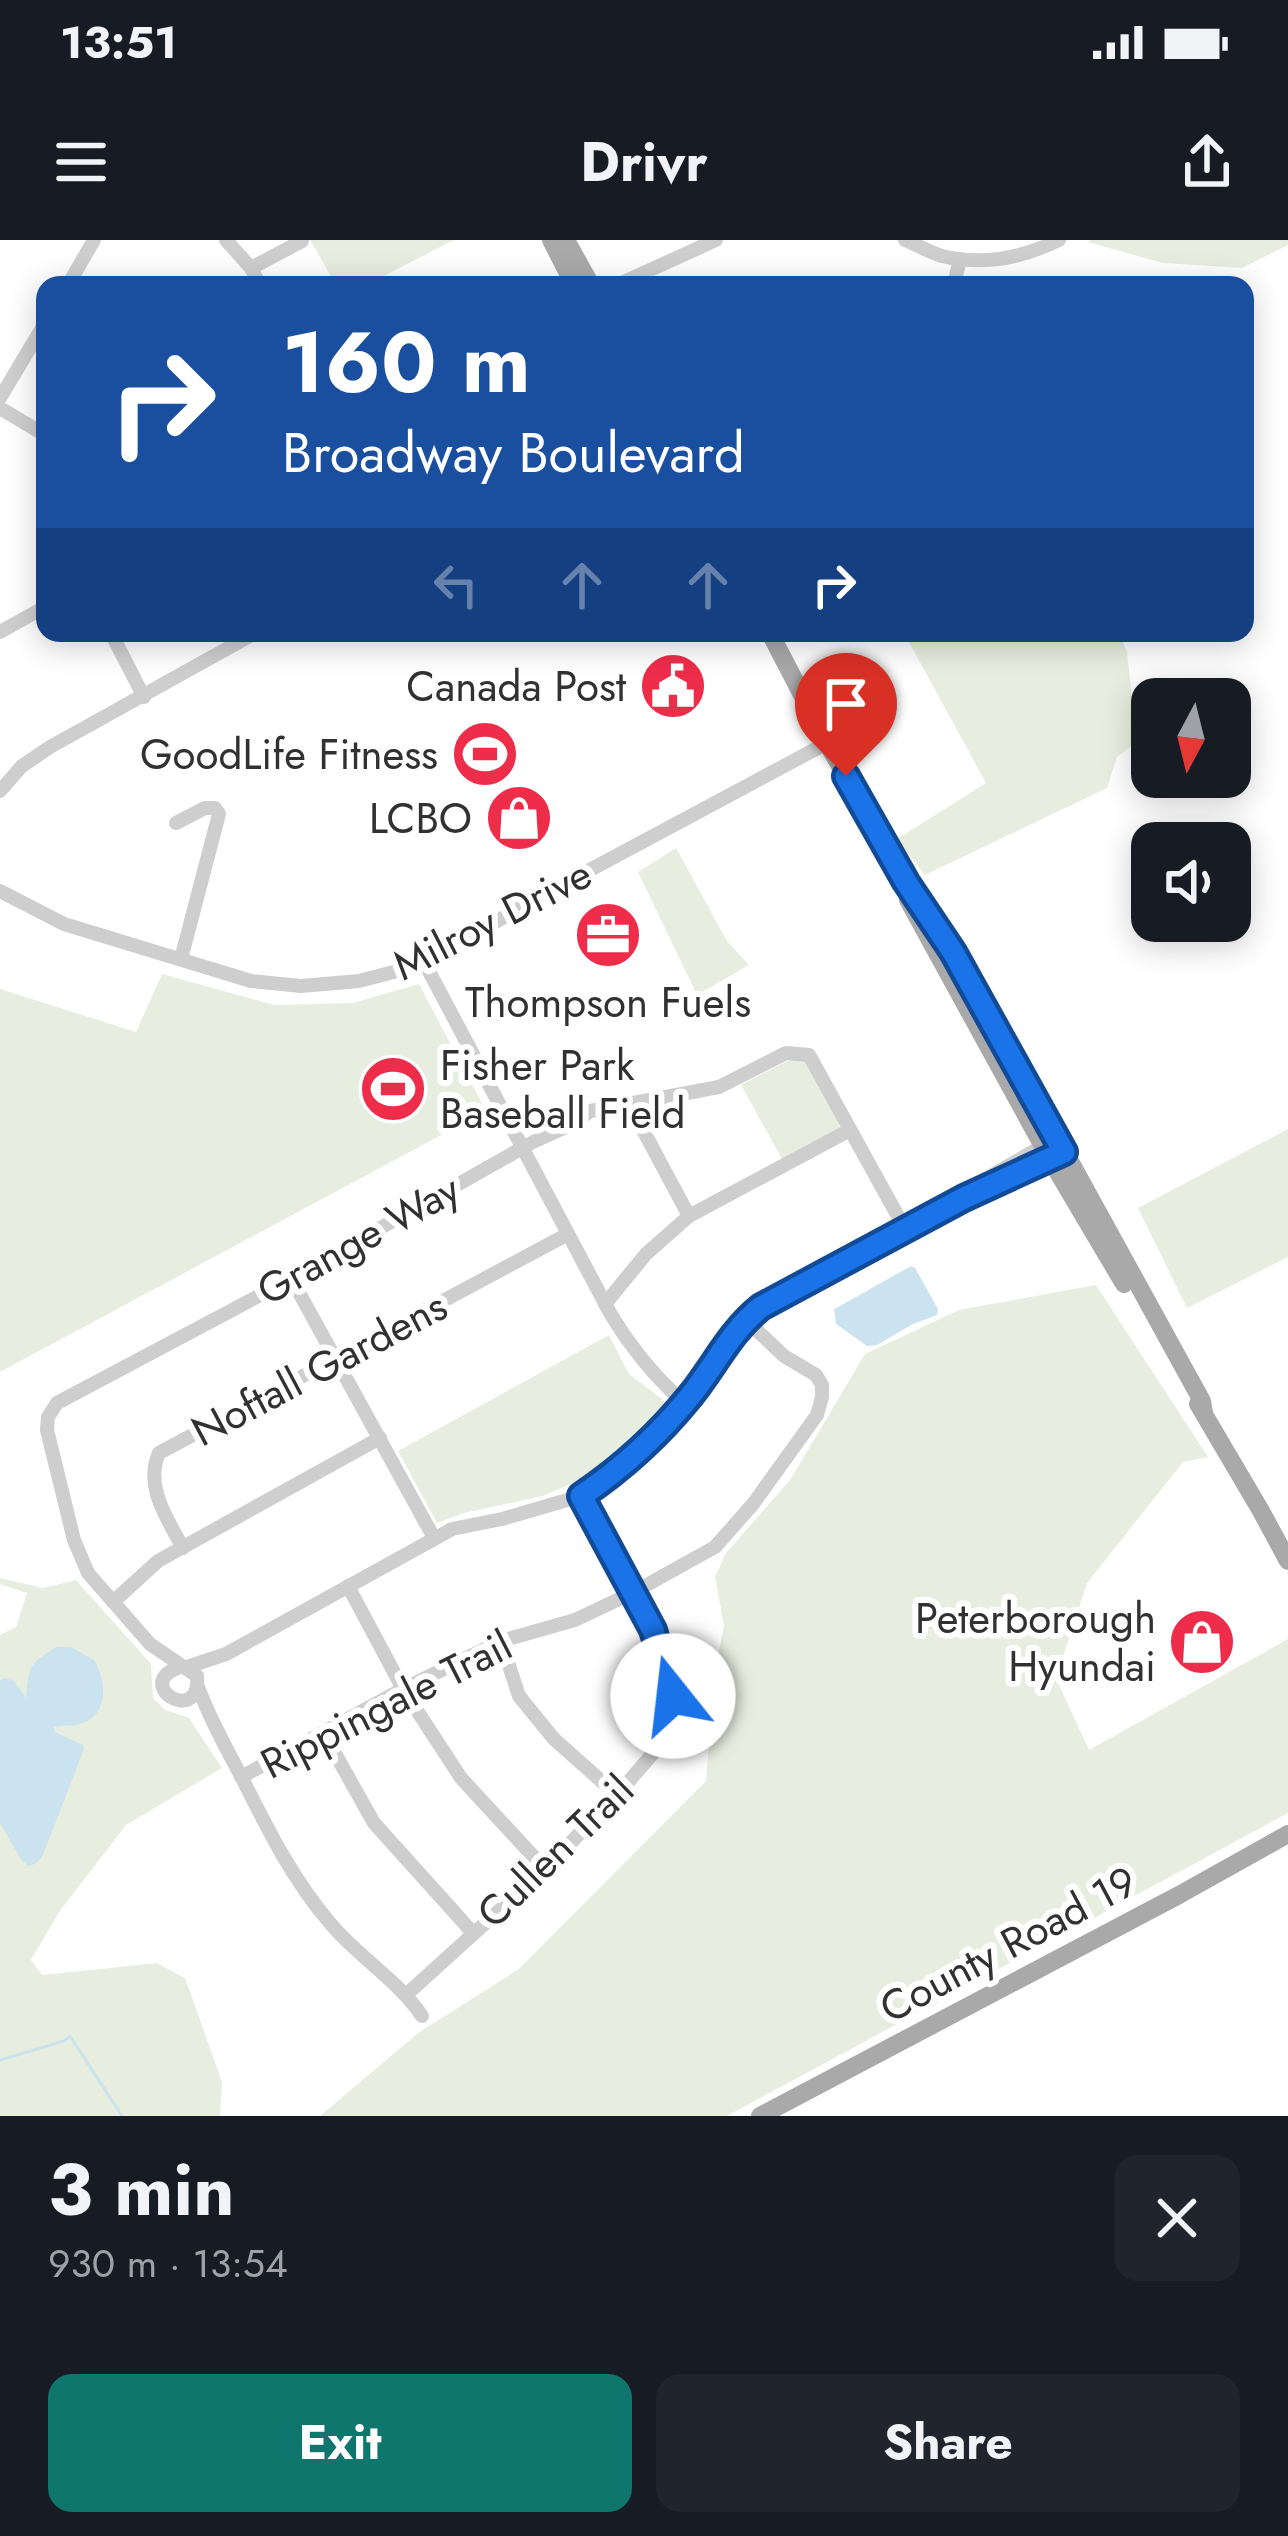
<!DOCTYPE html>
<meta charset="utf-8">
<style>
body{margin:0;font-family:Jost,sans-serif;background:#20242c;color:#f1f3f6;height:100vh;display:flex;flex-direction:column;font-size:45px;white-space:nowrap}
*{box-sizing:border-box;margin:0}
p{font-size:39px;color:#9ea1a6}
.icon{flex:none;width:66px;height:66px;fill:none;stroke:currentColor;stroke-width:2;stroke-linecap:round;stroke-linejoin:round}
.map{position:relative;height:1876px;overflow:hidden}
.drawer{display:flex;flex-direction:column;background:#171b24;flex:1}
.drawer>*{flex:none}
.hud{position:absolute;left:36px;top:36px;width:1218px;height:366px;border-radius:24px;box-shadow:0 6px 30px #0003;background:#1a4fa0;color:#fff;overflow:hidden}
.needle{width:78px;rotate:187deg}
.controls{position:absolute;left:1131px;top:438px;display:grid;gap:24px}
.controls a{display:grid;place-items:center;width:120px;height:120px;border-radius:24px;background:#171b24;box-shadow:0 6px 30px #0003;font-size:60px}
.pin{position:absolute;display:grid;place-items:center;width:102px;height:102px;color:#fff;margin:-123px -51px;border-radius:50% 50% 50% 0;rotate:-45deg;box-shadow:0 0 12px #0007}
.pin .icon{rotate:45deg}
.me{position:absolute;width:132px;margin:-66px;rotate:344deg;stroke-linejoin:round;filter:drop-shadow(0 0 9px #0008)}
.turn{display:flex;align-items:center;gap:42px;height:252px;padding:0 48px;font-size:54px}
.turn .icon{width:156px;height:156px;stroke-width:2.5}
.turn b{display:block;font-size:84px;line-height:102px}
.lanes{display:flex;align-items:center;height:114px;padding:0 48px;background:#0003;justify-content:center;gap:60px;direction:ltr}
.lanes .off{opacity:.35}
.round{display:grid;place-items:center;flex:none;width:126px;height:126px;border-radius:24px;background:#20242c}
.headline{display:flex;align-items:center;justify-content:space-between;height:204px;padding:0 48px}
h1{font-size:72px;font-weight:700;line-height:90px}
.button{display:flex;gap:24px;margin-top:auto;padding:24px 48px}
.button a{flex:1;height:138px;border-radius:24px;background:#0f766e;color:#fff;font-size:48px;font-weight:700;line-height:138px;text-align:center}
.button a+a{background:#20242c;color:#f1f3f6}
.status{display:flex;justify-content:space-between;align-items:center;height:84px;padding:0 60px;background:#171b24;direction:ltr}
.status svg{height:33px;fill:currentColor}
header{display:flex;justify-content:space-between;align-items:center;height:156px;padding:0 48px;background:#171b24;font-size:54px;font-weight:700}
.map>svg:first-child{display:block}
.green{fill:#e8eedf}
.water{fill:#cbe3ee}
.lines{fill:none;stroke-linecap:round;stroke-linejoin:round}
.stream{stroke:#cbe3ee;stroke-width:3}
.minor{stroke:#cecece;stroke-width:14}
.major{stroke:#a9a9a9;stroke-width:18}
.route-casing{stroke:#114b97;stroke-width:30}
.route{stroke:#1a73e8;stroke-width:21}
.labels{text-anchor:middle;stroke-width:12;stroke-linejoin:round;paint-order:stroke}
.poi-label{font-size:42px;fill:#313131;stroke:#fff;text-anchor:end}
.street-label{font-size:42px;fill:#313131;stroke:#fff}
</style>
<div class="status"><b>13:51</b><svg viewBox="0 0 49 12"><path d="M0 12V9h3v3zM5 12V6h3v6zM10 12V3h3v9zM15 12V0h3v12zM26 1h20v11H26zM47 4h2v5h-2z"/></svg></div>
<header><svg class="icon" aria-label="menu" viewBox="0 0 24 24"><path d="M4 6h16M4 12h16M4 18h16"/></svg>Drivr<svg class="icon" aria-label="share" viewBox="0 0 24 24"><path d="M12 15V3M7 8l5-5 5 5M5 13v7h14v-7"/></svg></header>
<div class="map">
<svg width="1288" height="1876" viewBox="0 0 1288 1876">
<rect width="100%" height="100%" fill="#fff"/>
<g class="green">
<polygon points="310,0 454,0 366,45 336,45"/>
<polygon points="1091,0 1288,0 1288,5 1242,28 1163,23 1088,2"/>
<polygon points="904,393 1058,393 1061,399 1087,393 1119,393 1127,412 1137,502 1117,517 1107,548 925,635 897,599 986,543"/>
<polygon points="676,608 727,701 749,725 697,755 638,632"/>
<polygon points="162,734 274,765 353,763 419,744 486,871 0,1132 0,749 136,792"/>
<path d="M801,816C819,831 836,865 840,888L782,919L741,845L791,819Z"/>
<polygon points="1288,889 1288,1017 1187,1068 1138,968"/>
<polygon points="1096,1045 1208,1217 1183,1222 1087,1343 1056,1438 1089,1510 1288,1399 1288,1573 727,1876 320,1876 418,1793 519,1729 706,1541 715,1430 724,1386 715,1337 726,1313 790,1240 865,1114 959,1070"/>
<polygon points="609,1095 629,1134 666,1162 629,1205 581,1239 543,1256 464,1273 437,1283 398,1211"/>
<polygon points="0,1338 43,1348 76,1340 151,1424 153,1458 165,1470 189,1478 222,1528 126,1585 59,1672 31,1720 42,1735 157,1723 185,1738 222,1842 220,1876 0,1876 0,1395 16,1387 27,1353 0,1344"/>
</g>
<g class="water">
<polygon points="911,1026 915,1028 938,1069 937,1075 913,1084 877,1105 867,1106 836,1084 834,1069 838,1067"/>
<path d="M56,1407H71L94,1420C108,1443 109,1480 75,1485C68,1486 61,1485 54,1487L55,1492L83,1505L84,1509L43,1615L37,1623L29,1626L22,1621L0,1583V1440L5,1438L14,1441L26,1458C29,1426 28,1425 56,1407Z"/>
</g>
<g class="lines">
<polyline class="stream" points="0,1820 64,1801 70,1796 122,1876"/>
<g class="minor">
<polyline points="226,0 251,28 260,45"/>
<path d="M905,0C917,5 929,12 942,16C983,26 1022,18 1059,0"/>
<polyline points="251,28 302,1"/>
<polyline points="68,45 94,0"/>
<polyline points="617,45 716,0"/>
<polyline points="954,45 960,19"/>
<polyline points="0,158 45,83"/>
<polyline points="0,168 45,195"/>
<polyline points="0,392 45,367"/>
<polyline points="111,393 144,457"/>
<polyline points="0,551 22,526 50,507 255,393"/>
<polyline points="176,583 205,568 215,568 219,574 181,719"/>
<polyline points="0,651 64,684 251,741 301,746 359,741 401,730 446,711 530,662 827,503"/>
<path d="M423,720L609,1071C630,1107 653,1135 684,1163"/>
<polyline points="628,862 689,976"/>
<polyline points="973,946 1048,903"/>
<polyline points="291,1038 434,1298"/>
<polyline points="605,1064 646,1014 689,976 850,890"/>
<path d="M183,1308C168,1280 144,1246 159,1213L568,994"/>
<polyline points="348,1346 403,1449 461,1538 545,1629"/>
<polyline points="113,1362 158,1321 380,1198"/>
<polyline points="501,1401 519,1456 554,1499 617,1555"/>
<path d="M180,1427C130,1444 201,1488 197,1436L150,1404L88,1333L74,1300L47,1190L48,1177L57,1163L283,1043L533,902L577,882L590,871L719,847L786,813L809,815L905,989"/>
<polyline points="187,1427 226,1414 452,1289 502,1279 581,1256 619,1230 657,1196 694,1151 735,1091 761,1068 964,958 1055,916"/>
<path d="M198,1447C210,1480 227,1509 243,1540C268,1590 293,1640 330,1683C358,1717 397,1739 422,1776"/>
<polyline points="323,1492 374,1583 473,1693"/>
<polyline points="241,1537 403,1449 501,1401 575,1380 634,1352 715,1307 753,1264 817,1175 822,1157 822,1145 816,1135 784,1116 745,1079"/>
<polyline points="407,1754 545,1629 617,1555 661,1504 673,1456 660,1406 581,1256"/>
</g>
<g class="major">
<polyline points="551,0 574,45"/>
<polyline points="566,0 591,45"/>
<polyline points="770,393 827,503 906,642 953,712 990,776 1202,1161 1204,1173"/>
<polyline points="908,660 1050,919 1124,1044"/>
<polyline points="1198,1164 1261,1271 1288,1321"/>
<polyline points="760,1876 1179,1655 1288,1594"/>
</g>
</g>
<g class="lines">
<g class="route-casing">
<path id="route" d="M673,1456L653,1390L581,1256C624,1227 658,1196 691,1155C715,1125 730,1092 761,1067L964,958L1064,912L953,712L906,642L846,536"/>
</g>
<use href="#route" class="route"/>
</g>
<defs>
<g id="civic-disc" transform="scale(3.45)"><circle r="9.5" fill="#ee2d4b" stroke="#fff"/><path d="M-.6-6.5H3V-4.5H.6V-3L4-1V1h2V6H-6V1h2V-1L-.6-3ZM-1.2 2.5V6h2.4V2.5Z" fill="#fff"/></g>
<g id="stadium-disc" transform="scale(3.45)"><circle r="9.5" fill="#ee2d4b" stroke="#fff"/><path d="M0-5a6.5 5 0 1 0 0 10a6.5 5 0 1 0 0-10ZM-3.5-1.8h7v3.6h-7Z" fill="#fff"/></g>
<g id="shop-disc" transform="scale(3.45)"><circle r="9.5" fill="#ee2d4b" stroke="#fff"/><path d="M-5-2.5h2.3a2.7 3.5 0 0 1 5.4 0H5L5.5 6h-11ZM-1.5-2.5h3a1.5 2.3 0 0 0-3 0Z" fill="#fff"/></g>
<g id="office-disc" transform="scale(3.45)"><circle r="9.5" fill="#ee2d4b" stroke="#fff"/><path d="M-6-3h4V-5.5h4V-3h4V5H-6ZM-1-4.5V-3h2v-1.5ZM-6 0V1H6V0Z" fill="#fff"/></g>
</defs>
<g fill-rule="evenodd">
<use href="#civic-disc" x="673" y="446"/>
<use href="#stadium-disc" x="485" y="514"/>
<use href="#shop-disc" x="519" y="578"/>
<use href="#office-disc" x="608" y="695"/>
<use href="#stadium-disc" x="393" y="849"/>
<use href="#shop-disc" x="1202" y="1402"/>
</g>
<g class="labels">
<g class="poi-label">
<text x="626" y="461">Canada Post</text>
<text x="438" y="529">GoodLife Fitness</text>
<text x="472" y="593">LCBO</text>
<text x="608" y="777" text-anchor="middle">Thompson Fuels</text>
<text x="440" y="840" text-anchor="start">Fisher Park<tspan x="440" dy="48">Baseball Field</tspan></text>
<text x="1156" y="1393">Peterborough<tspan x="1156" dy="48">Hyundai</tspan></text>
</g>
<g class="street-label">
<text transform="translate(492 679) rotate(-27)" y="15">Milroy Drive</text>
<text transform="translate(358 999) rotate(-29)" y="15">Grange Way</text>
<text transform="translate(319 1128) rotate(-28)" y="15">Noftall Gardens</text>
<text transform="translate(386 1464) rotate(-27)" y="15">Rippingale Trail</text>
<text transform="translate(555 1611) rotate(-44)" y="15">Cullen Trail</text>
<text transform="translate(1008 1704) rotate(-28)" y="15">County Road 19</text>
</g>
</g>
</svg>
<div class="controls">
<a><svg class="needle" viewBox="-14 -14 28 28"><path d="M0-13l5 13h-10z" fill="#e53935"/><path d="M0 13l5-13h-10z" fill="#9ea1a6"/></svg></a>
<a><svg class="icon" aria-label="sound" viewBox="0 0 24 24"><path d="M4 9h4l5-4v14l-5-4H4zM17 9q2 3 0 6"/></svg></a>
</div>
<div class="pin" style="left:846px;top:536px;background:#d93025"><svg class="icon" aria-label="arrive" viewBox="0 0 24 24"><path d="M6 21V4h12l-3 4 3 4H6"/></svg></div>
<svg class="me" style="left:673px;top:1456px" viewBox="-20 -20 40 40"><circle r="19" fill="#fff"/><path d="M0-13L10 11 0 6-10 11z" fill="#1a73e8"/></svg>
<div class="hud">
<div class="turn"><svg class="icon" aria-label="right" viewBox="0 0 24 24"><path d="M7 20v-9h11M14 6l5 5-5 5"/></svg><div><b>160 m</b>Broadway Boulevard</div></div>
<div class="lanes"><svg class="icon off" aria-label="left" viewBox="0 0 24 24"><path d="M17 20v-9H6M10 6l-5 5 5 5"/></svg><svg class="icon off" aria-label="ahead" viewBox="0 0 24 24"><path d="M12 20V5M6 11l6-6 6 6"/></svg><svg class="icon off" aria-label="ahead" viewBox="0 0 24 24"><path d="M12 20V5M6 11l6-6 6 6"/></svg><svg class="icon" aria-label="right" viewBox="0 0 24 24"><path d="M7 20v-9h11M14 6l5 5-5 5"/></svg></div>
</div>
</div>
<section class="drawer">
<div class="headline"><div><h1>3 min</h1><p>930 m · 13:54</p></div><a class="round"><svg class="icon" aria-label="close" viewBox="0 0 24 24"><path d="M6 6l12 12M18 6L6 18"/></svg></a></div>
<div class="button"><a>Exit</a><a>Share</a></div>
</section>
